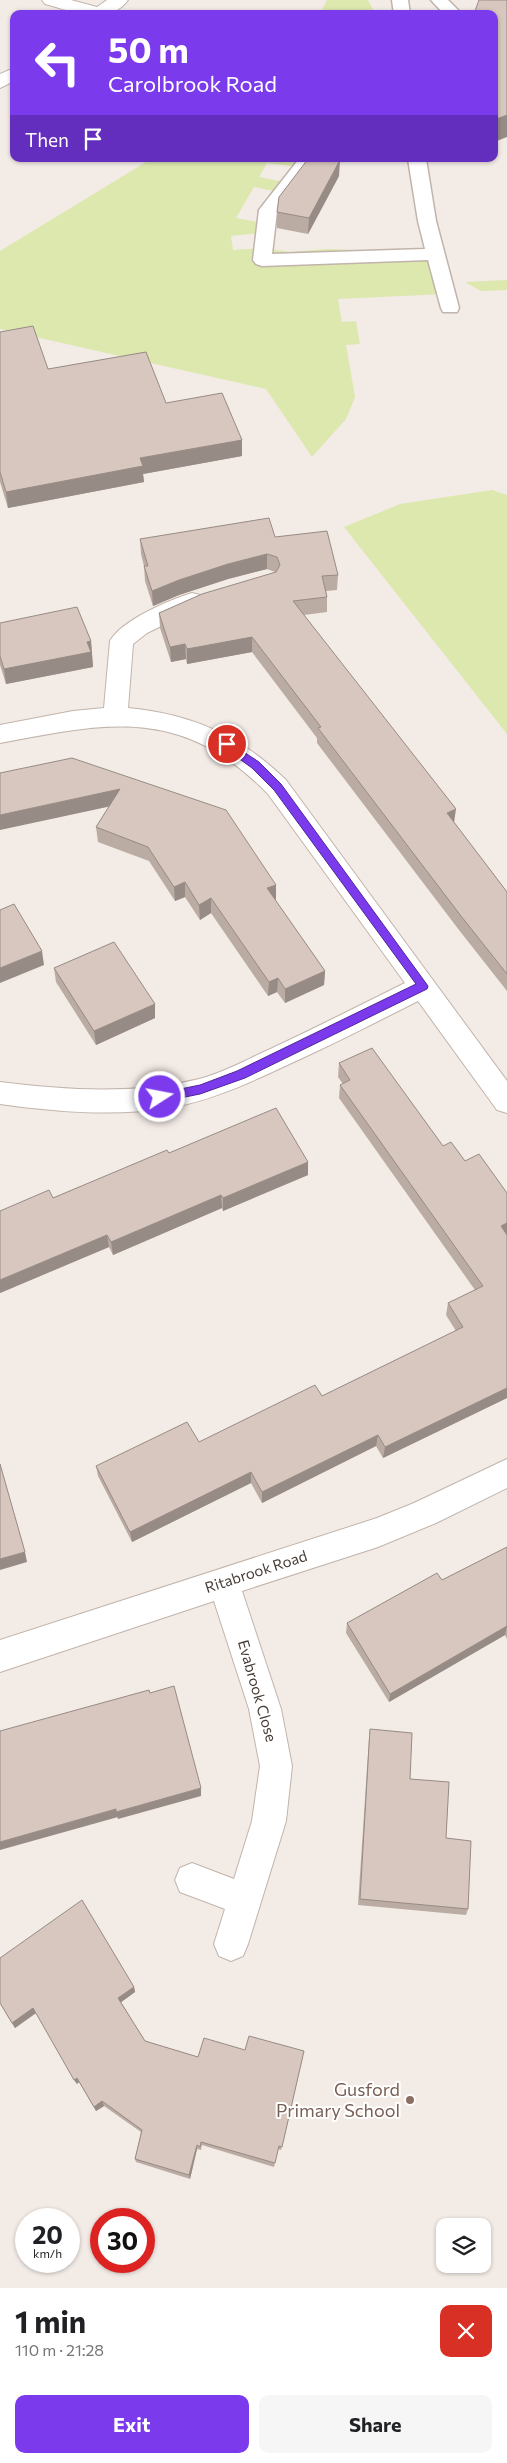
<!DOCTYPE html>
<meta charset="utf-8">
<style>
body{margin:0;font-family:Commissioner,sans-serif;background:#f6f6f6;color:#202124;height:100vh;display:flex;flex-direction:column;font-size:19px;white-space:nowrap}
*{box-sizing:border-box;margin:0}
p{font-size:16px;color:#757577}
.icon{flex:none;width:28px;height:28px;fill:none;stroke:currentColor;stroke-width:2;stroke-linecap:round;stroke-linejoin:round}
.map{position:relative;height:2288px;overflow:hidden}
.panel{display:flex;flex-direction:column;background:#fff;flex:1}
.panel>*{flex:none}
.top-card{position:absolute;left:10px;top:10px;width:488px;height:152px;border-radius:10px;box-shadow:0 1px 4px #0004;background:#7c3aed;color:#fff;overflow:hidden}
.fabs{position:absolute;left:436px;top:2218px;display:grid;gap:10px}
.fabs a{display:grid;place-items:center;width:55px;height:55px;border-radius:10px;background:#fff;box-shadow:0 1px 4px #0004;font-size:25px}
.speed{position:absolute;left:15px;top:2208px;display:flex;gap:10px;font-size:25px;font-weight:700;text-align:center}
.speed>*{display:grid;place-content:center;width:65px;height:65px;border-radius:50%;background:#fff;box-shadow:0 1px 4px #0004;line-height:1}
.speed small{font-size:12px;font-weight:400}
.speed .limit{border:8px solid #d22;background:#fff;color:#111}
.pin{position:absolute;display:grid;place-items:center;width:42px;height:42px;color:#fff;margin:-21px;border:2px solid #fff;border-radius:50%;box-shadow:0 1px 5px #0007}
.me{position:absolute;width:55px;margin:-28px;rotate:79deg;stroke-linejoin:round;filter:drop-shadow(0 0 4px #0008)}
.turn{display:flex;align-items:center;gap:18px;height:105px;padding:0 15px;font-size:22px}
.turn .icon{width:65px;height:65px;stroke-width:2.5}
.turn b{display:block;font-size:35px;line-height:42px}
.then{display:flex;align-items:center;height:48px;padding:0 15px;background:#0003;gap:10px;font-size:19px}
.round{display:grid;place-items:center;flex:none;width:52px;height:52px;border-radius:10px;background:#f6f6f6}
.headline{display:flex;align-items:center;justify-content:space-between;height:85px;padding:0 15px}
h1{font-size:30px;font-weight:700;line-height:38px}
.primary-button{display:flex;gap:10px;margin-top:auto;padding:10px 15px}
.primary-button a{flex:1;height:58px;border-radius:10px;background:#7c3aed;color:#fff;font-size:20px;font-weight:700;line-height:58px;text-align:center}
.primary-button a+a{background:#f6f6f6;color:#202124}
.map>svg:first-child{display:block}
.green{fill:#dde8ae}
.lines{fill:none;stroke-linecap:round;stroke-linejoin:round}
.lane-casing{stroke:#c1b4ab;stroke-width:3}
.street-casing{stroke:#c1b4ab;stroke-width:2}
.lane{fill:#fff;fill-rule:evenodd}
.street{fill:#fff;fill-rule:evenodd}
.wall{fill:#baaba3}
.shaded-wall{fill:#978b85}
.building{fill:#d8c7be;stroke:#978b85}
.route{fill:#7c3aed;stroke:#51269a}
.education-dot{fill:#8d6e63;stroke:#fff;stroke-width:2}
.labels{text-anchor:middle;stroke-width:4;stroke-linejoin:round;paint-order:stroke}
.street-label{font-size:15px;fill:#463b35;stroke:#fff}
.near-education-label{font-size:18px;fill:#785e54;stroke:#fff;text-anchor:end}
</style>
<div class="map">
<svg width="507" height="2288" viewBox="0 0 507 2288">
<rect width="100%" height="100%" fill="#f3ebe6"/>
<g class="green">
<polygon points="327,0 368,0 375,14 320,14"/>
<polygon points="151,159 307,159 297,167 267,163 259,177 284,182 278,192 254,187 236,218 268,224 262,233 231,236 233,250 264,248 290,252 327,249 398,251 440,265 445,294 338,299 342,322 356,321 360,344 346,345 355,397 346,419 312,457 266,389 0,329 0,251"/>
<polygon points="507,280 507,290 481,291 465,282"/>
<polygon points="492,490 507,495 507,734 344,527 400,504"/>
</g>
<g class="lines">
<g class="lane-casing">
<g id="lane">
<polygon points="392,0 408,0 410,14 394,14"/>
<polygon points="431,0 448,0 462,14 444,14"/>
<polygon points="299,159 317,159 277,211 272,254 425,249 418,221 408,159 426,159 436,221 459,308 457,312 443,312 441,308 428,260 262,266 256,264 253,260 259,210"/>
</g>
</g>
<g class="street-casing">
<g id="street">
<path d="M42,0H71L97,7L107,0H128C110,26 70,11 45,4Z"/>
<polygon points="14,68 14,81 0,88 0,74"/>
<path d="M192,593L200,595L203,601L200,607L147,633L133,644L128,708C191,714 240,735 286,780L507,1081V1113L497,1110L418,1001C374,1023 330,1046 285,1066C249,1083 214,1099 174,1107C117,1117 58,1112 0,1104V1082C66,1090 134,1095 199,1079C222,1073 244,1061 266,1051C313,1029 359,1006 405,983L268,794C182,706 110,722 0,743V725L73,711L104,708L110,641C122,620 169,600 192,593Z"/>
<polygon points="507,1459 507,1488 436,1523 378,1547 242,1591 281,1709 292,1766 286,1821 248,1944 243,1956 231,1961 219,1956 214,1944 225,1909 180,1892 175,1880 180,1868 192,1863 234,1879 252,1821 260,1766 249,1709 214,1601 0,1672 0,1640 377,1518 414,1503"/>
</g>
</g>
<use href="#lane" class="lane"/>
<use href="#street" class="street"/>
</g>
<g class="wall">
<polygon points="339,176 308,234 277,228 277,212"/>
<polygon points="0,332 48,369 166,403 242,456 143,474 144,482 8,508 0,482"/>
<polygon points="275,537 338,575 337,590 326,591 327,597 327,612 304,615 454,823 507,892 507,991 459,930 317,743 317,738 252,652 187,664 186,659 171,662 160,628 159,613 275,572 267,569 228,579 179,595 153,606 145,581 144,566 141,554 140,539"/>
<polygon points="0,623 91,641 93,667 6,684 0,665"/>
<polygon points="72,758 276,885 276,899 275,900 325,971 324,985 285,1003 277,992 268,996 211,913 200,920 185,897 175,901 149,861 98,842 96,827 109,807"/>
<polygon points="54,968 155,1004 155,1018 96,1045 56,982"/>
<polygon points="339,1063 443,1146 507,1193 507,1398 383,1458 376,1446 262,1503 251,1483 132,1542 98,1476 96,1466 199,1442 322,1396 456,1331 446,1315 448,1303 475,1290 339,1098 340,1085 343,1084 338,1077"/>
<polygon points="169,1153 308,1175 223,1211 222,1208 113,1255 109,1247 0,1293 0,1211 53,1198"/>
<polygon points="507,1547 507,1639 505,1635 389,1702 346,1633 347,1623 442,1580"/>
<polygon points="370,1729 410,1779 468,1909 466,1915 358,1905 369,1738"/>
<polygon points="134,1987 135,1992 121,2002 145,2041 198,2057 245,2050 303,2056 281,2150 278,2149 274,2167 202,2145 201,2150 197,2149 190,2179 136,2162 135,2159 141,2132 104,2106 96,2111 79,2082 77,2084 36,2013 15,2028 0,2003"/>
</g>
<g class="shaded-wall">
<polygon points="507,115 507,137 494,142 494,120"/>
<polygon points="340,160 339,176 308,234 309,218"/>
<polygon points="242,440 242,456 143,474 144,482 8,508 6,492 140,458"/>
<polygon points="267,554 267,569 228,579 179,595 153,606 152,591 179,580 228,564"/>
<polygon points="252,637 252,652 187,664 187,649"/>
<polygon points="91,641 93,667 6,684 4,669"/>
<polygon points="185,644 186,659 171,662 170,647"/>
<polygon points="120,789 121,804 0,830 0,815"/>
<polygon points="456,809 454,823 447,813"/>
<polygon points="185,882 185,897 175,901 174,887"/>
<polygon points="276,885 276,899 267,903 267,888"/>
<polygon points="211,898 211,913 200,920 199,905"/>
<polygon points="42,951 44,965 0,983 0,968"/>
<polygon points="325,971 324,985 285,1003 285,989"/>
<polygon points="278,978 277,992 268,996 269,982"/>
<polygon points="155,1004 155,1018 96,1045 94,1031"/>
<polygon points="308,1162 308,1175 223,1211 223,1198"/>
<polygon points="221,1195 222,1208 113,1255 111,1242"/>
<polygon points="507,1223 507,1234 498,1239 501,1226"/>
<polygon points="107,1235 109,1247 0,1293 0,1280"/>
<polygon points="507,1388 507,1398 383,1458 385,1447"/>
<polygon points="378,1435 376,1446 262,1503 262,1492"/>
<polygon points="251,1472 251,1483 132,1542 130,1532"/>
<polygon points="25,1552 27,1562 0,1570 0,1559"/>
<polygon points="507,1626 505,1635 389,1702 390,1694"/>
<polygon points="201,1788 201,1796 118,1819 116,1812"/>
<polygon points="116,1809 118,1817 0,1850 0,1842"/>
<polygon points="134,1987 135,1992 120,2003 118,1998"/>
<polygon points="33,2008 36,2013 15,2028 12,2023"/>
<polygon points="77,2078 79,2082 77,2084 74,2080"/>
<polygon points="102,2101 104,2106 96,2111 94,2107"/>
<polygon points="197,2145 197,2149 190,2179 189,2175"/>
</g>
<g class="building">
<polygon points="479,0 507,0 507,115 494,120 494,14 474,14"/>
<polygon points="308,159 335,159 340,160 309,218 277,212 279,197"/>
<polygon points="33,326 48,369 146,352 166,403 222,393 242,440 140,458 143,466 6,492 0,472 0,332"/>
<polygon points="269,518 275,537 327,531 338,575 322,576 327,597 293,601 456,809 447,813 507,892 507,974 461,916 318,728 321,727 252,637 187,649 185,644 170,647 159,613 202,594 276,572 280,565 277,557 267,554 228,564 179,580 152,591 144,566 148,566 140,539"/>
<polygon points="77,607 91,641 87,642 91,652 4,669 0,656 0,623"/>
<polygon points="72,758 226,810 276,885 267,888 325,971 285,989 278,978 269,982 211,898 199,905 185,882 174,887 148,847 96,827 120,789 0,815 0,773"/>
<polygon points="14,904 42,951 0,968 0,910"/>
<polygon points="114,942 155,1004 94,1031 54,968"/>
<polygon points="372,1048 443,1146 451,1142 465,1161 479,1154 507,1193 507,1223 501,1226 507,1235 507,1388 385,1447 378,1435 262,1492 251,1472 130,1532 96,1466 187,1422 199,1442 315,1385 322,1396 463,1327 448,1303 483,1286 340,1085 350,1080 339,1063"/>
<polygon points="276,1108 308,1162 223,1198 221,1195 111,1242 107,1235 0,1280 0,1211 49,1190 53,1198 167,1150 169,1153"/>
<polygon points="0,1464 25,1552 0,1559"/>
<polygon points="507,1547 507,1626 390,1694 347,1623 437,1573 442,1580"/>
<polygon points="174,1686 201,1788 116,1812 116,1809 0,1842 0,1731 149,1690 150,1693"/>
<polygon points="370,1729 412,1733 410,1779 449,1782 446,1838 471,1841 468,1909 360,1899"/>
<polygon points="82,1900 134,1987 118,1998 145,2041 198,2057 204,2038 245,2050 249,2036 304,2051 282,2147 279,2146 275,2163 201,2142 200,2147 197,2145 189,2175 135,2159 142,2130 102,2101 94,2107 77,2078 74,2080 33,2008 12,2023 0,2003 0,1958"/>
</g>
<polygon class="route" points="227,741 259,762 281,784 428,986 427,989 245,1078 200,1094 160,1102 156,1101 156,1094 200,1085 237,1071 416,984 274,790 252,768 223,747 223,742"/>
<circle class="education-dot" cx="410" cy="2100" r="5"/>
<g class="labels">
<g class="street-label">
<text transform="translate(256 1572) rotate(-18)" y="5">Ritabrook Road</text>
<text transform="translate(257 1691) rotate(74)" y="5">Evabrook Close</text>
</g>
<g class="near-education-label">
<text x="400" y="2096">Gusford<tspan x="400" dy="21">Primary School</tspan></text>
</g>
</g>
</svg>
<div class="fabs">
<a><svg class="icon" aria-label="layers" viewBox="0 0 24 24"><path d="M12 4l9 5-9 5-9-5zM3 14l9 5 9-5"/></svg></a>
</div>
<div class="speed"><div>20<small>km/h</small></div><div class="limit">30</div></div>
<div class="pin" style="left:227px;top:744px;background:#d93025"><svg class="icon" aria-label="arrive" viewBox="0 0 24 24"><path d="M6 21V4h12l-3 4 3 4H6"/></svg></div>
<svg class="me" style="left:160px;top:1097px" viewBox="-20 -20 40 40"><circle r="17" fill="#7c3aed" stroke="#fff" stroke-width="3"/><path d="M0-11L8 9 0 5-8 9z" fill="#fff"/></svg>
<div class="top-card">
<div class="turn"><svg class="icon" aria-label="left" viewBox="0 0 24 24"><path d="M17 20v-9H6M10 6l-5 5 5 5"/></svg><div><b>50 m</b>Carolbrook Road</div></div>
<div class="then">Then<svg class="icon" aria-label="arrive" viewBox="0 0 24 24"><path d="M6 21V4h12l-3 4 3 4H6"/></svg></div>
</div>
</div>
<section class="panel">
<div class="headline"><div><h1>1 min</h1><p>110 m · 21:28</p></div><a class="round" style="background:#d93025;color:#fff"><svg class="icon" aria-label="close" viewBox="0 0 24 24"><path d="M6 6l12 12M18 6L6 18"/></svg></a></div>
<div class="primary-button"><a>Exit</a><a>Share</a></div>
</section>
